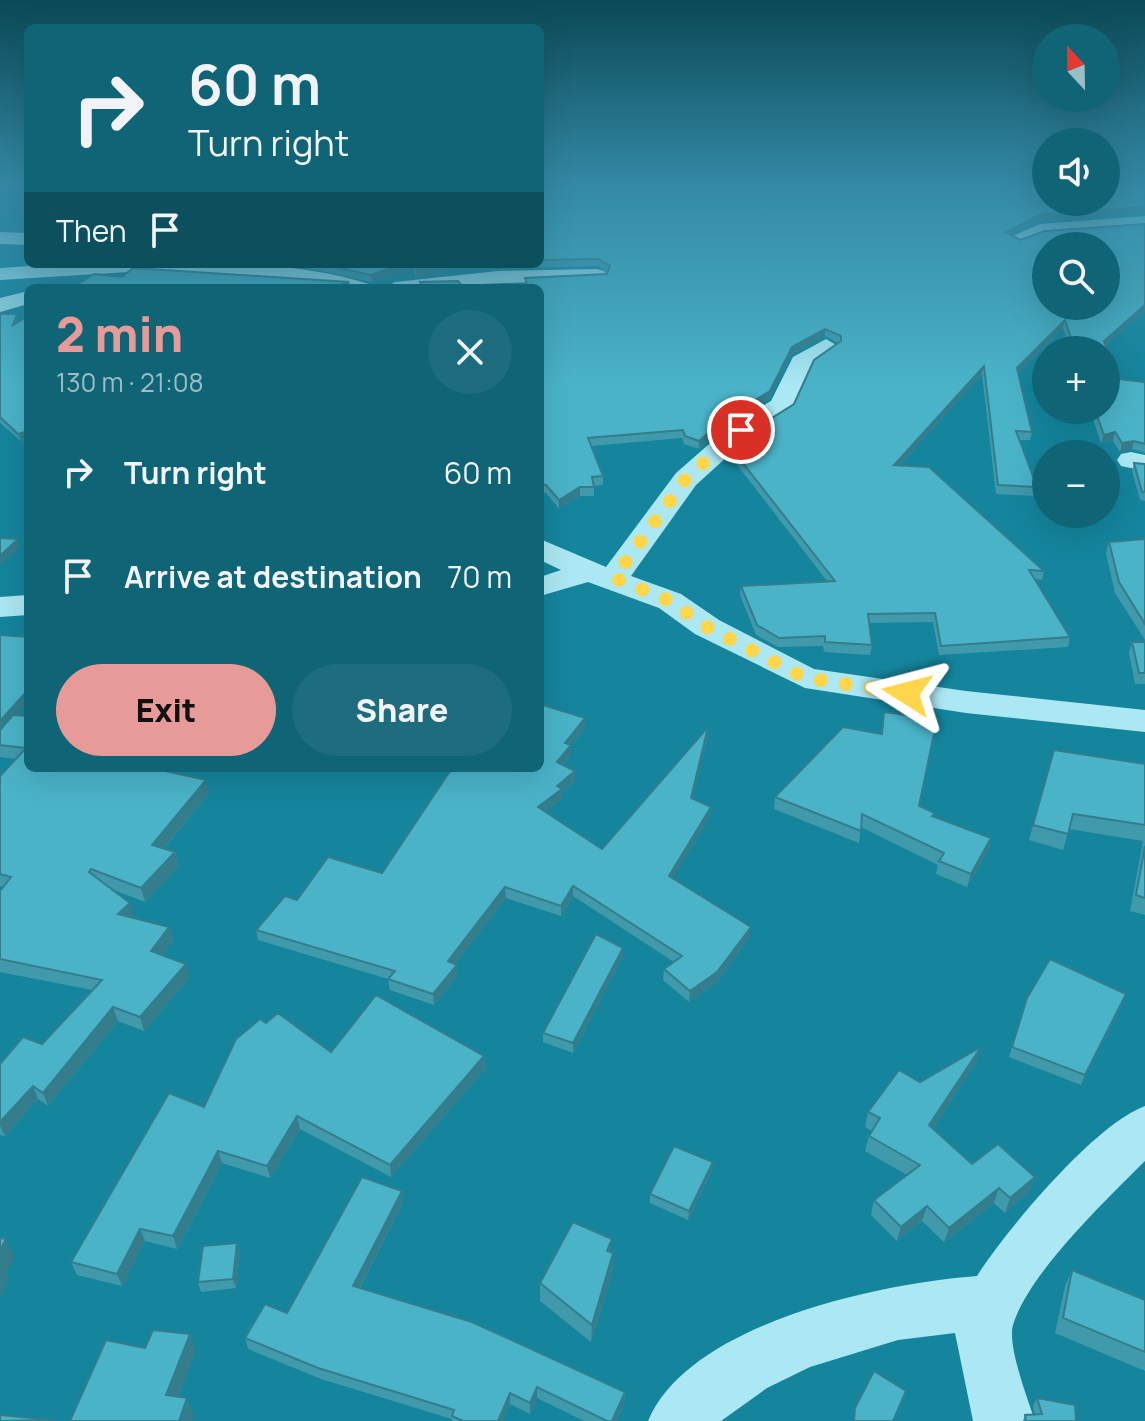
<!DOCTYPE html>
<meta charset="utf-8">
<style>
body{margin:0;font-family:Manrope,sans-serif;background:#1d6d7e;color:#f1f3f6;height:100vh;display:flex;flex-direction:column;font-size:30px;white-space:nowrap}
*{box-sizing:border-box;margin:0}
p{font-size:26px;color:#9bbdc5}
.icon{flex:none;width:44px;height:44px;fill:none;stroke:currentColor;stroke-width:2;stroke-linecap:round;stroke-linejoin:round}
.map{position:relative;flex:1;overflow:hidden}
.side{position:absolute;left:24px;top:284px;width:520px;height:488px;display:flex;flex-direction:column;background:#0f6476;border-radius:12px;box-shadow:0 8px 32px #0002}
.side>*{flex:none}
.hud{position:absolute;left:24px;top:24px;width:520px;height:244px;border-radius:12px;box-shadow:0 8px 32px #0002;background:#0f6476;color:#f1f3f6;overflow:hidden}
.needle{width:52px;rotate:338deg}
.fabs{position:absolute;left:1032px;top:24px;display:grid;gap:16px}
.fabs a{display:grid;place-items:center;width:88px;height:88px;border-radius:50%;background:#0f6476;box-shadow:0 8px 32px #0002;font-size:40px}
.pin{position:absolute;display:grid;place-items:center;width:68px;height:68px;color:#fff;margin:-34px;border:4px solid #fff;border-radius:50%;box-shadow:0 2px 8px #0007}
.me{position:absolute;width:88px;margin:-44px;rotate:279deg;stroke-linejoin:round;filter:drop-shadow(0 0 6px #0008)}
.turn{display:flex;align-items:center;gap:28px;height:168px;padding:0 32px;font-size:36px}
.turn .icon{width:104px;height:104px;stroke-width:2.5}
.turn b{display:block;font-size:56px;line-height:68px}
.then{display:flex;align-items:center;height:76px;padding:0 32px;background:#0003;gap:16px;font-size:30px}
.round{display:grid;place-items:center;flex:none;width:84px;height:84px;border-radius:42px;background:#1d6d7e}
.headline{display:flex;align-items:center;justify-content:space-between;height:136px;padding:0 32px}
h1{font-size:48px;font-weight:800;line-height:60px;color:#e69b98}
.action{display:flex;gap:16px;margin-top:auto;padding:16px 32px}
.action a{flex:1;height:92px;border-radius:48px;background:#e69b98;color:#111;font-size:32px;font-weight:800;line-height:92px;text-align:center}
.action a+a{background:#1d6d7e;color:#f1f3f6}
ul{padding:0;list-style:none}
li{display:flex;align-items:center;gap:24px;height:104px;padding:0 32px}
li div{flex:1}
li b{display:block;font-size:30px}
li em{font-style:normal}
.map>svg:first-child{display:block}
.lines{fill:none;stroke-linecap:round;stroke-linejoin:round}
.minor{fill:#abe8f4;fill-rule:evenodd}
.wall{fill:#409aac}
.shaded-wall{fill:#347d8c}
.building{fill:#4ab3c8;stroke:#347d8c;stroke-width:2;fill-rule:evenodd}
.route{stroke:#ffd54a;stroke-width:14;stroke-dasharray:0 25.2}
</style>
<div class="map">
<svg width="1145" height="1421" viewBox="0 0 1145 1421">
<rect width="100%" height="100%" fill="#14859d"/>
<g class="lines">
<g class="minor">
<polygon points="1145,216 1145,228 1043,235 1018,244 1008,238 1040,224"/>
<polygon points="0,232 28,233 28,245 0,244"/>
<path d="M61,264C153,264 283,255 369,284L373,288L145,271L0,280V268Z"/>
<polygon points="597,269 604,271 607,275 604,279 384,288 395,282 498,271"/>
<polygon points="28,291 28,304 0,312 0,298"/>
<polygon points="826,339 838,346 811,366 791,410 750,436 696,485 631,576 681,594 719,620 814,669 966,691 1145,710 1145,732 966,713 805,688 695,634 659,608 588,582 540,596 540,577 561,570 540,560 540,539 606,567 676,473 732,424 771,401 793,357"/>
<polygon points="1131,452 1145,455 1145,471 1121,466 1117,460 1121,454"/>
<polygon points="28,595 28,615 0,617 0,597"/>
<path d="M1145,1106V1161C1107,1199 1028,1274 1013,1325C1007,1346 1028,1399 1035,1421H973L955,1333L898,1340L810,1367L767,1388L721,1421H648C689,1323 882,1283 977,1276C1007,1229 1095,1124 1145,1106Z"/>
</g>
</g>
<g class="wall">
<polygon points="540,186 1145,186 1145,215 1145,213 1040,221 1012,235 1020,240 1145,224 1145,311 1106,345 1119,379 1145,382 1145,453 1132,449 1120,452 1113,441 1101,443 1090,410 1106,410 1106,350 1070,350 1063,328 1018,373 1032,432 1030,440 1020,440 1037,487 1035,496 996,494 982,374 900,465 1044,571 1042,580 1035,579 1070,637 1068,647 939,655 933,622 869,623 872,645 870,655 824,652 823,646 778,647 756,635 740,595 741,586 827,581 731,457 732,449 794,404 838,343 825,336 792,354 769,399 730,422 699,449 684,444 682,438 592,446 603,476 603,485 594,486 594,496 580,496 559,509 546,493 540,493 540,288 526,288 525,278 607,274 607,272 598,266 520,268 519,264 540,264"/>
<polygon points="255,264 444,264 446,273 416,277 413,268 371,282 298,266"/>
<polygon points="0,314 19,322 28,316 28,439 21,441 0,423"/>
<polygon points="1134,463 1145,464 1145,501 1140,500 1132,471"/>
<polygon points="1145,539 1145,640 1115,593 1106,553 1109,542"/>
<polygon points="1132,642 1145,642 1145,684 1135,684 1129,653"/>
<polygon points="884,712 919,806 935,813 934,816 991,838 988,851 967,887 936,874 938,865 861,827 859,843 774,809 775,797 881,733"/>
<polygon points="16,715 28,716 28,768 209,794 163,849 175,852 179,866 145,902 111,889 134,916 132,918 169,927 173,940 162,955 190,977 144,1031 118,1021 48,1106 38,1099 5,1136 0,1135 0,1064 42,1044 92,990 0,972 0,891 3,887 0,886 0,776 16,759 0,757 0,745"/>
<polygon points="708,727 708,737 692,799 711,807 710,817 673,878 750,937 716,983 689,1002 663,980 664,969 674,962 573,896 561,916 506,898 455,964 457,976 434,1005 390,990 388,979 258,940 256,930 297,900 382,873 585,728 571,746 571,755 563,765 575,771 575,782 562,793 562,799 545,812 602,849"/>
<polygon points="1054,750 1145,764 1145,915 1130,911 1143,841 1069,829 1063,850 1029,840"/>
<polygon points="623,948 623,957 573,1053 543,1042 543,1033"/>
<polygon points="1027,998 1122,1004 1081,1085 1009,1057"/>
<polygon points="331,1052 484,1056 485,1069 391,1177 300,1129 270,1178 222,1163 177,1249 145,1241 122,1286 77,1275 71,1262 204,1107"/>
<polygon points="977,1061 933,1128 972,1164 1035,1177 1029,1191 1005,1213 994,1203 944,1242 922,1221 897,1241 871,1215 874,1200 907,1175 865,1151 869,1136 872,1131 865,1127 868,1112 920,1082"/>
<polygon points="713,1162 711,1172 688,1220 650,1203 650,1194"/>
<polygon points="402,1191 403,1202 360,1288 625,1392 624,1403 616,1421 584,1421 537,1398 530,1414 510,1404 503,1421 452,1421 452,1419 321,1379 248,1349 245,1338 287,1313"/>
<polygon points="237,1243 240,1252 236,1288 201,1292 198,1282"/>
<polygon points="612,1252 613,1271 591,1342 540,1301 540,1283"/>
<polygon points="1072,1270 1145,1300 1145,1371 1055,1333 1065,1286"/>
<polygon points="1037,1398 1076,1421 1023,1421 1025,1415 1035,1415 1033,1406"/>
</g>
<g class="shaded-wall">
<polygon points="1145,207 1145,213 1040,221 1005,239 1006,232 1041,214"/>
<polygon points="402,264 413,264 413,268 371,282 371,275"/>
<polygon points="446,266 446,273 416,277 416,269"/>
<polygon points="349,282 350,288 332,288"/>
<polygon points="1145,305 1145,311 1102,349 1104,341"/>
<polygon points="1065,320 1063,328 1015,376 1017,368"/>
<polygon points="825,329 825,336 792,354 769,399 730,422 699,449 699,441 792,347"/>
<polygon points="984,366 982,374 892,474 894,465"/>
<polygon points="28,431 28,439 21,441 18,434"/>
<polygon points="1115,432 1113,441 1101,443 1104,435"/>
<polygon points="1134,441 1132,449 1120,452 1122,443"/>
<polygon points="580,487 580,496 559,509 559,500"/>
<polygon points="18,539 20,547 0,566 0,556"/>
<polygon points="28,690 28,702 0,733 0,721"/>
<polygon points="585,718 585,728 571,746 571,755 557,772 557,762 565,743"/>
<polygon points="708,727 708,737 690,809 691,798"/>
<polygon points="575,771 575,782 562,793 562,799 538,818 538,807 557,786"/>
<polygon points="206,780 209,794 155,858 152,845"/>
<polygon points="711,807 710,817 669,886 669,876"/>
<polygon points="991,838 988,851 967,887 971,874"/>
<polygon points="175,852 179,866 145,902 141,888"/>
<polygon points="573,886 573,896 561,916 561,906"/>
<polygon points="505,887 506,898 449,972 448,961"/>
<polygon points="130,903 134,916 123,928 118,914"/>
<polygon points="169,927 173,940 155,965 151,951"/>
<polygon points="751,927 750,937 716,983 689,1002 690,991"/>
<polygon points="623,948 623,957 573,1053 573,1043"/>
<polygon points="186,964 190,977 144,1031 140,1017"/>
<polygon points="457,965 457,976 434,1005 433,994"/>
<polygon points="1126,994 1122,1004 1081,1085 1085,1075"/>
<polygon points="113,1007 118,1021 48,1106 43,1093"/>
<polygon points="981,1047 977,1061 925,1140 929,1125"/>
<polygon points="484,1056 485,1069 391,1177 390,1165"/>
<polygon points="33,1086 38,1099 5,1136 0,1126 0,1122"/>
<polygon points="297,1116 300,1129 270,1178 267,1166"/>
<polygon points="218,1151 222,1163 177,1249 173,1236"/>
<polygon points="713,1162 711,1172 688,1220 689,1211"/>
<polygon points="1035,1177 1029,1191 1005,1213 1010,1198"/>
<polygon points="999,1188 994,1203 944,1242 949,1228"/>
<polygon points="402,1191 403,1202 355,1297 353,1286"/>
<polygon points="927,1206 922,1221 897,1241 901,1227"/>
<polygon points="140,1229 145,1241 122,1286 117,1274"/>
<polygon points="6,1239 15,1257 6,1273 9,1279 0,1297 0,1250"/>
<polygon points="612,1239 611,1257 607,1251"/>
<polygon points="237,1243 240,1252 236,1288 233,1279"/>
<polygon points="613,1253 613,1271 591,1342 592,1325"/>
<polygon points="190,1334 196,1351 173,1412 166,1395"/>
<polygon points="537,1387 537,1398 530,1414 530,1403"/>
<polygon points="625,1392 624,1403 616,1421 612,1421"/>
<polygon points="510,1393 510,1404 503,1421 498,1421"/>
<polygon points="187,1398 194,1415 192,1421 179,1421"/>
</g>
<g class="building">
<path d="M540,186H1046V202H1106V186H1145V207L1041,214L1006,232L1020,240L1045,231L1145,224V305L1104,341L1119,379L1145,382V444L1134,441L1122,443L1115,432L1104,435L1095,410H1106V350H1075L1065,320L1017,368L1032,432L1016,431L1037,487L998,485L984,366L894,465L929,467L1044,571L1029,570L1070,637L941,646L935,613L868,614L872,645L825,642V636L779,638L757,625L741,586L835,581L732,449L753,430L794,404L814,360L841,341V336L825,329L792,347L770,391L731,414L699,441L685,436L683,430L588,438L603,476L592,477L594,487H580L559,500L546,485L540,484V288H528L525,278L607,274L610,266L598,259L540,260ZM1046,246H1106V306H1046Z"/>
<polygon points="322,264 402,264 371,275"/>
<polygon points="414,264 444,264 446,266 416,269"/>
<polygon points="133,268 349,282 332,288 72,288 94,274 122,277"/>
<polygon points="458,281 464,288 423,288 420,282"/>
<polygon points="0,314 17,314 13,325 28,316 28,431 18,434 0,417"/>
<polygon points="1134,463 1145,464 1145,492 1142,492"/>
<polygon points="0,538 18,539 0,556"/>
<polygon points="1145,539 1145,624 1119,582 1109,542"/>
<polygon points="0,635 28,637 28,690 0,721"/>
<polygon points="1132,642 1145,642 1145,673 1139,673"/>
<polygon points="540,704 585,718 565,743 571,745 557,762 575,771 557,786 562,789 538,807 602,849 708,727 691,798 711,807 669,876 751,927 717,972 690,991 664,969 682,956 573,886 561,906 505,887 448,961 457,965 433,994 388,979 395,971 256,930 285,896 297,900 328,857 382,873 452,768 540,768"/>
<polygon points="884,712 937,719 919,806 935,813 932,816 991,838 971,874 939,861 944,853 862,814 861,831 775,797 843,727 882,734"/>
<polygon points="13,715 28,716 28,768 152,768 206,780 152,845 175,852 141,888 91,869 89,872 130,903 118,914 169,927 151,951 186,964 140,1017 113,1007 43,1093 33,1086 0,1122 0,1064 23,1037 42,1044 102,980 0,959 0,891 11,877 0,874 0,776 26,748 0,745 0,730"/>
<polygon points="1054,750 1145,764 1145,825 1073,814 1068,834 1033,825"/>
<polygon points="1145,846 1145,898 1136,895"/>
<polygon points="596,934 623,948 573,1043 543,1033"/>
<polygon points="1050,959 1126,994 1085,1075 1012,1047 1027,998"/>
<polygon points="376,995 484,1056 390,1165 297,1116 267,1166 218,1151 173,1236 140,1229 117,1274 71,1262 169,1093 204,1107 236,1039 260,1019 266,1023 278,1013 331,1052"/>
<polygon points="981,1047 929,1125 972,1164 998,1144 1035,1177 1010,1198 999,1188 949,1228 927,1206 901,1227 874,1200 920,1165 869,1136 880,1118 868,1112 899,1070 920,1082"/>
<polygon points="674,1146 713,1162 689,1211 650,1194"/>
<polygon points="362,1177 402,1191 353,1286 472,1322 625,1392 612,1421 607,1421 537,1387 530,1403 510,1393 498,1421 463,1421 452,1416 454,1410 318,1368 245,1338 265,1304 287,1313"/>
<polygon points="573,1222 612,1239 607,1251 613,1253 592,1325 540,1283"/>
<polygon points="0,1238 6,1239 0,1250"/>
<polygon points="237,1243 233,1279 198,1282 203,1246"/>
<polygon points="1072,1270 1145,1300 1145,1352 1063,1318"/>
<polygon points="153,1330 190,1334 166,1395 187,1398 179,1421 70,1421 106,1340 145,1348"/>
<polygon points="874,1371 906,1391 893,1421 854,1421 855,1408"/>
<polygon points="1037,1398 1075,1405 1076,1421 1026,1421 1025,1415 1042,1414"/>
<polygon points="0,1415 53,1420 0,1421"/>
</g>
<linearGradient id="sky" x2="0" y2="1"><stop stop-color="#0b4956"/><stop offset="0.48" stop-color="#3489a5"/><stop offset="1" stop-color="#3489a5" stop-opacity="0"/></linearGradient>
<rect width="1145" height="385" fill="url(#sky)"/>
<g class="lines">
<polyline class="route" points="741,430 686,479 614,578 670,601 707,627 805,678 907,693"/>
</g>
</svg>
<div class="fabs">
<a><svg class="needle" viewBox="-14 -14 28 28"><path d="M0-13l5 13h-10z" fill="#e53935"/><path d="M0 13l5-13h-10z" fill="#9bbdc5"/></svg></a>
<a><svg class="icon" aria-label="sound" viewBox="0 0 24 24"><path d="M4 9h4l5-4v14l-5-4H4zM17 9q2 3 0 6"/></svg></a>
<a><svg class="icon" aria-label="search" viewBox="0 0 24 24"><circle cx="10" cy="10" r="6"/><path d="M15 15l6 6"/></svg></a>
<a>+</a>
<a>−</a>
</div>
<div class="pin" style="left:741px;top:430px;background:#d93025"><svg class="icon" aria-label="arrive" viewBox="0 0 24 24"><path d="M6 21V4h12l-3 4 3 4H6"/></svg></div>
<svg class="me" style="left:907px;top:693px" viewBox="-20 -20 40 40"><path d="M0-17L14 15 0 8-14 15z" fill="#ffd54a" stroke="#fff" stroke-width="4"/></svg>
<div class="hud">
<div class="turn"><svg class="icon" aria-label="right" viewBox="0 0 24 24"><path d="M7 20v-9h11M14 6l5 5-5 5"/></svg><div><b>60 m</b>Turn right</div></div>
<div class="then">Then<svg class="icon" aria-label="arrive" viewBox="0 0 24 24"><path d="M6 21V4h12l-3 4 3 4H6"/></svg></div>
</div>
<section class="side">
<div class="headline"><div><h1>2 min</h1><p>130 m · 21:08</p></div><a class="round"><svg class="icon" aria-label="close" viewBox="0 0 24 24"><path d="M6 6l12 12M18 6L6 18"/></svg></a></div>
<ul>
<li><svg class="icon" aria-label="right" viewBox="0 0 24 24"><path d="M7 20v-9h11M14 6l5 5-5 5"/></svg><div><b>Turn right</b></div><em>60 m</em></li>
<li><svg class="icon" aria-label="arrive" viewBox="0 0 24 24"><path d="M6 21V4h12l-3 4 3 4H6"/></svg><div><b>Arrive at destination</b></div><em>70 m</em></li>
</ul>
<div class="action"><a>Exit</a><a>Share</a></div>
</section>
</div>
